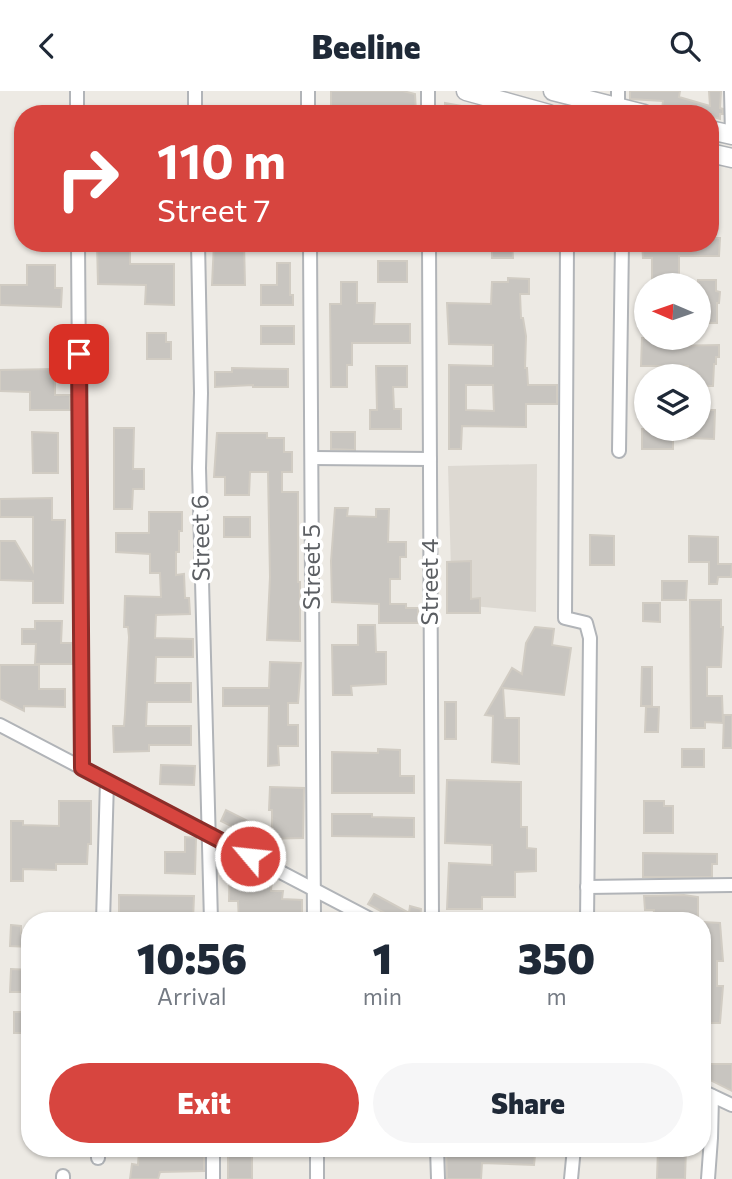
<!DOCTYPE html>
<style>
body{margin:0;font-family:Commissioner,sans-serif;background:#f6f6f7;color:#1f2937;height:100vh;display:flex;flex-direction:column;font-size:26px;white-space:nowrap}
*{box-sizing:border-box;margin:0}
p{font-size:23px;color:#747a83}
.icon{flex:none;width:38px;height:38px;fill:none;stroke:currentColor;stroke-width:2;stroke-linecap:round;stroke-linejoin:round}
.map{position:relative;flex:1;overflow:hidden}
.panel{position:absolute;left:21px;top:821px;width:690px;height:245px;display:flex;flex-direction:column;background:#fff;border-radius:28px;box-shadow:0 2px 5px #0004}
.panel>*{flex:none}
.hud{position:absolute;left:14px;top:14px;width:705px;height:147px;border-radius:28px;box-shadow:0 2px 5px #0004;background:#d7453f;color:#fff;overflow:hidden}
.needle{width:46px;rotate:272deg}
.controls{position:absolute;left:634px;top:182px;display:grid;gap:14px}
.controls a{display:grid;place-items:center;width:77px;height:77px;border-radius:50%;background:#fff;box-shadow:0 2px 5px #0004;font-size:35px}
.pin{position:absolute;display:grid;place-items:center;width:60px;height:60px;color:#fff;margin:-30px;border-radius:14px;box-shadow:0 4px 10px #0006}
.me{position:absolute;width:77px;margin:-38px;rotate:298deg;stroke-linejoin:round;filter:drop-shadow(0 0 5px #0008)}
.turn{display:flex;align-items:center;gap:24px;height:147px;padding:0 28px;font-size:32px}
.turn .icon{width:91px;height:91px;stroke-width:2.5}
.turn b{display:block;font-size:49px;line-height:60px}
.eta{display:flex;justify-content:space-evenly;align-items:center;height:119px;text-align:center}
.eta b{font-size:42px;font-weight:800;line-height:49px}
.button{display:flex;gap:14px;margin-top:auto;padding:14px 28px}
.button a{flex:1;height:80px;border-radius:42px;background:#d7453f;color:#fff;font-size:28px;font-weight:800;line-height:80px;text-align:center}
.button a+a{background:#f6f6f7;color:#1f2937}
header{display:flex;justify-content:space-between;align-items:center;height:91px;padding:0 28px;background:#fff;font-size:32px;font-weight:800}
.map>svg:first-child{display:block}
.education{fill:#ddd9d2}
.building{fill:#c8c5c0;stroke:#d1ccc3;stroke-width:2;fill-rule:evenodd}
.lines{fill:none;stroke-linecap:round;stroke-linejoin:round}
.street-casing{stroke:#b1b4b8;stroke-width:16}
.secondary-casing{stroke:#b0b3b7;stroke-width:21}
.street{stroke:#fff;stroke-width:12}
.secondary{stroke:#fff;stroke-width:18}
.route-casing{stroke:#8c2d29;stroke-width:18}
.route{stroke:#d7453f;stroke-width:12}
.labels{text-anchor:middle;stroke-width:7;stroke-linejoin:round;paint-order:stroke}
.street-label{font-size:24px;fill:#5c5f63;stroke:#fff}
</style>
<header><svg class="icon" aria-label="back" viewBox="0 0 24 24"><path d="M15 5l-7 7 7 7"/></svg>Beeline<svg class="icon" aria-label="search" viewBox="0 0 24 24"><circle cx="10" cy="10" r="6"/><path d="M15 15l6 6"/></svg></header>
<div class="map">
<svg width="732" height="1088" viewBox="0 0 732 1088">
<rect width="100%" height="100%" fill="#edeae4"/>
<polygon class="education" points="537,373 536,521 452,513 448,375"/>
<g class="building">
<polygon points="331,0 403,0 415,3 416,22 331,23"/>
<polygon points="630,0 680,0 679,6 710,15 709,0 721,0 720,17 723,18 723,23 720,23 720,28 710,25 710,23 702,23 679,16 679,19 662,18 663,10 630,8"/>
<polygon points="445,12 479,18 479,23 445,23"/>
<polygon points="710,147 720,147 719,165 679,165 679,188 665,188 665,194 652,194 652,167 643,167 642,152 710,152"/>
<polygon points="97,152 130,152 130,173 174,173 174,214 145,213 146,194 98,193"/>
<polygon points="214,152 244,152 245,194 212,194"/>
<polygon points="492,152 512,152 513,167 492,167"/>
<rect x="378" y="170" width="29" height="21"/>
<polygon points="277,172 290,172 290,204 293,204 293,214 261,214 261,194 277,194"/>
<polygon points="27,174 55,174 55,197 62,197 61,216 0,214 0,194 27,194"/>
<path d="M508,187L529,188V203H520L521,227H523L526,245L525,277H527L528,294H557V313H526V336L462,335L461,358H449V274L493,275V254L449,253L447,212L491,213L492,191H508ZM466,294H493L494,320L466,319Z"/>
<polygon points="698,189 716,189 716,200 720,201 719,212 717,212 717,232 698,232"/>
<polygon points="341,191 357,191 357,212 375,212 374,233 410,233 410,252 352,252 352,274 347,274 347,296 331,296 330,213 341,213"/>
<rect x="261" y="235" width="33" height="18"/>
<polygon points="147,242 166,242 166,251 171,251 171,268 147,268"/>
<polygon points="642,247 667,247 667,255 719,254 719,266 716,266 716,273 714,273 713,295 698,295 698,285 688,285 688,275 641,275"/>
<polygon points="376,275 407,275 407,296 393,296 394,318 401,318 401,338 370,338 370,319 377,319"/>
<polygon points="232,277 288,278 288,296 253,296 253,294 215,296 215,281 232,281"/>
<polygon points="55,278 55,304 70,304 70,319 30,319 30,301 0,300 0,279"/>
<polygon points="698,319 715,319 714,348 688,347 688,338 698,338"/>
<polygon points="114,337 134,337 133,378 144,378 144,398 133,398 132,418 114,418"/>
<polygon points="642,338 673,340 673,358 642,358"/>
<polygon points="32,341 58,342 58,382 33,382"/>
<polygon points="331,341 355,341 355,359 331,358"/>
<polygon points="217,342 267,342 267,347 284,347 284,361 292,361 292,381 282,381 282,401 298,401 298,491 300,491 300,550 267,549 270,486 268,381 250,381 249,404 225,404 225,386 214,386"/>
<polygon points="52,407 52,429 65,429 63,512 33,512 33,490 0,489 0,450 15,450 33,480 33,426 0,426 0,408"/>
<polygon points="335,417 348,417 347,425 376,426 376,418 389,418 388,451 406,451 406,466 400,466 400,488 390,488 390,513 406,513 406,517 418,517 418,532 379,532 379,513 332,511 331,470"/>
<polygon points="149,421 182,421 182,440 179,440 179,461 176,461 176,484 184,483 185,507 189,507 190,523 156,524 155,547 193,548 193,566 156,566 155,592 191,592 191,611 147,611 146,635 191,635 191,654 149,654 149,660 114,661 113,635 124,635 125,623 129,546 128,536 124,536 125,505 161,506 160,482 150,482 150,463 116,461 116,442 149,442"/>
<rect x="224" y="426" width="26" height="20"/>
<polygon points="590,444 614,445 614,474 590,474"/>
<polygon points="689,445 718,446 718,473 732,473 731,486 718,486 717,493 709,493 709,471 689,471"/>
<polygon points="471,470 471,508 480,507 480,522 447,522 447,471"/>
<polygon points="662,490 687,490 686,509 662,509"/>
<polygon points="690,509 721,509 721,536 723,536 721,576 707,576 707,605 722,605 723,632 705,631 705,637 691,637"/>
<polygon points="643,512 660,512 660,531 643,530"/>
<polygon points="35,530 62,530 61,552 72,552 72,573 35,573 36,553 22,553 22,538 35,538"/>
<polygon points="358,534 375,534 376,561 386,561 386,593 351,595 352,604 333,604 332,554 358,554"/>
<polygon points="535,536 554,538 552,554 571,557 564,604 503,597 505,627 519,627 519,673 492,671 493,625 485,624 512,577 522,583 526,552"/>
<polygon points="270,571 301,572 298,612 288,612 288,634 298,634 298,655 278,655 279,674 268,675 269,615 223,615 223,597 269,597"/>
<polygon points="0,574 39,574 39,598 65,598 65,616 24,615 24,620 0,608"/>
<polygon points="642,576 652,576 652,615 641,615"/>
<rect x="445" y="611" width="11" height="37"/>
<polygon points="646,616 659,616 658,641 645,641"/>
<polygon points="724,624 732,624 732,657 723,657"/>
<polygon points="378,658 400,659 400,685 414,685 414,702 332,702 332,661 378,662"/>
<rect x="682" y="658" width="22" height="18"/>
<polygon points="161,674 195,675 194,694 160,693"/>
<polygon points="447,689 521,691 521,736 527,736 527,757 536,758 536,780 515,781 515,806 482,806 482,818 447,818 449,772 492,774 492,754 445,752"/>
<polygon points="270,696 304,697 303,747 257,748 221,730 226,719 272,742 272,719 269,719"/>
<polygon points="59,710 91,710 91,753 88,753 87,773 56,773 56,779 23,778 23,790 11,790 11,730 23,730 23,734 59,735"/>
<polygon points="644,710 664,710 664,715 673,715 673,742 644,742"/>
<polygon points="332,723 372,723 372,726 414,727 414,746 332,745"/>
<polygon points="185,746 196,747 195,783 165,782 165,761 185,761"/>
<polygon points="643,762 717,763 717,773 712,773 712,786 643,786"/>
<polygon points="230,764 272,786 271,800 283,800 282,808 302,809 302,830 239,830 238,810 229,810"/>
<polygon points="374,803 409,822 410,815 421,818 420,828 423,830 399,830 368,813"/>
<polygon points="119,804 194,805 193,830 119,830"/>
<polygon points="684,804 698,806 698,825 681,825 681,830 653,830 654,819 645,819 644,805"/>
<polygon points="702,831 720,832 723,870 717,870 717,895 723,895 720,932 702,932"/>
<polygon points="11,834 21,835 21,843 30,843 30,856 10,855"/>
<polygon points="11,878 30,879 28,901 10,901"/>
<rect x="14" y="921" width="16" height="21"/>
<polygon points="706,954 710,973 732,973 732,1000 702,985 702,955"/>
<polygon points="163,1057 204,1057 204,1080 160,1081 158,1088 130,1088 132,1073 138,1074 139,1059 163,1060"/>
<polygon points="446,1057 526,1057 526,1064 535,1064 534,1074 482,1072 481,1088 447,1088"/>
<polygon points="658,1057 686,1057 685,1088 657,1088"/>
<rect x="228" y="1063" width="24" height="25"/>
</g>
<g class="lines">
<g class="street-casing">
<g id="street">
<polyline points="77,0 77,23"/>
<polyline points="195,0 195,23"/>
<polyline points="308,0 308,23"/>
<polyline points="428,0 428,23"/>
<polyline points="618,0 618,17"/>
<polyline points="731,0 732,44"/>
<polyline points="78,152 82,677"/>
<polyline points="198,152 201,302 199,377 211,830"/>
<polyline points="310,152 314,830"/>
<polyline points="429,152 432,830"/>
<polyline points="567,152 565,527 586,532 590,547 587,830"/>
<polyline points="619,360 622,152"/>
<polyline points="312,367 430,368"/>
<polyline points="0,634 374,830"/>
<polyline points="587,796 732,794"/>
<polyline points="103,830 107,690"/>
<polyline points="702,1000 732,1014"/>
<polyline points="213,1057 213,1088"/>
<polyline points="317,1057 317,1088"/>
<polyline points="437,1057 438,1088"/>
<polyline points="98,1067 98,1057"/>
<polyline points="63,1085 63,1088"/>
<polyline points="571,1088 574,1057"/>
<polyline points="708,1088 711,1047 712,1005"/>
</g>
</g>
<g class="secondary-casing">
<g id="secondary">
<polyline points="466,0 549,23"/>
<polyline points="553,0 644,23"/>
<polyline points="710,39 732,44"/>
<polyline points="710,62 732,67"/>
</g>
</g>
<use href="#street" class="street"/>
<use href="#secondary" class="secondary"/>
</g>
<g class="lines">
<g class="route-casing">
<polyline id="route" points="79,263 82,677 250,765"/>
</g>
<use href="#route" class="route"/>
</g>
<g class="labels">
<g class="street-label">
<text transform="translate(201 447) rotate(-91)" y="8">Street 6</text>
<text transform="translate(312 476) rotate(-90)" y="8">Street 5</text>
<text transform="translate(430 491) rotate(-90)" y="8">Street 4</text>
</g>
</g>
</svg>
<div class="controls">
<a><svg class="needle" viewBox="-14 -14 28 28"><path d="M0-13l5 13h-10z" fill="#e53935"/><path d="M0 13l5-13h-10z" fill="#747a83"/></svg></a>
<a><svg class="icon" aria-label="layers" viewBox="0 0 24 24"><path d="M12 4l9 5-9 5-9-5zM3 14l9 5 9-5"/></svg></a>
</div>
<div class="pin" style="left:79px;top:263px;background:#d93025"><svg class="icon" aria-label="arrive" viewBox="0 0 24 24"><path d="M6 21V4h12l-3 4 3 4H6"/></svg></div>
<svg class="me" style="left:250px;top:765px" viewBox="-20 -20 40 40"><circle r="17" fill="#d7453f" stroke="#fff" stroke-width="3"/><path d="M0-11L8 9 0 5-8 9z" fill="#fff"/></svg>
<div class="hud">
<div class="turn"><svg class="icon" aria-label="right" viewBox="0 0 24 24"><path d="M7 20v-9h11M14 6l5 5-5 5"/></svg><div><b>110 m</b>Street 7</div></div>
</div>
<section class="panel">
<div class="eta">
<div><b>10:56</b><p>Arrival</p></div>
<div><b>1</b><p>min</p></div>
<div><b>350</b><p>m</p></div>
</div>
<div class="button"><a>Exit</a><a>Share</a></div>
</section>
</div>
